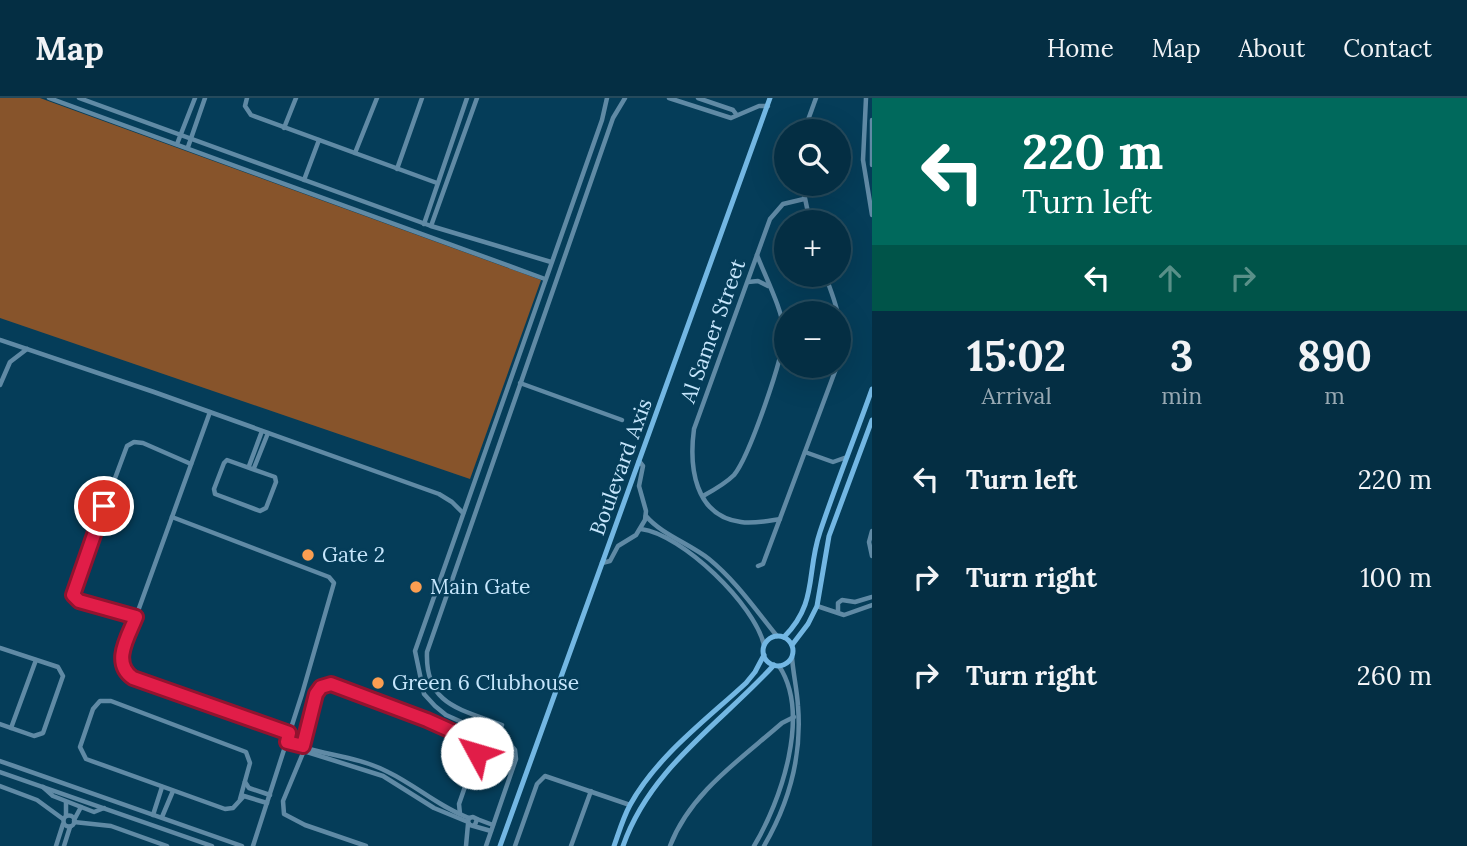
<!DOCTYPE html>
<meta charset="utf-8">
<style>
body{margin:0;font-family:Lora,serif;background:#0d364a;color:#f1f3f6;height:100vh;display:flex;flex-direction:column;font-size:26px;white-space:nowrap}
*{box-sizing:border-box;margin:0}
p{font-size:23px;color:#97a8b2}
.icon{flex:none;width:38px;height:38px;fill:none;stroke:currentColor;stroke-width:2;stroke-linecap:round;stroke-linejoin:round}
.map{position:relative;flex:1;overflow:hidden}
.sheet{display:flex;flex-direction:column;background:#042e43;width:595px}
.sheet>*{flex:none}
.banner{background:#00695c;color:#fff;overflow:hidden}
.controls{position:absolute;left:774px;top:21px;display:grid;gap:14px}
.controls a{display:grid;place-items:center;width:77px;height:77px;border-radius:50%;background:#042e43;box-shadow:0 7px 28px #0002,0 0 0 2px #254a5c;font-size:35px}
.pin{position:absolute;display:grid;place-items:center;width:60px;height:60px;color:#fff;margin:-30px;border:4px solid #fff;border-radius:50%;box-shadow:0 2px 7px #0007}
.me{position:absolute;width:77px;margin:-38px;rotate:309deg;stroke-linejoin:round;filter:drop-shadow(0 0 5px #0008)}
.turn{display:flex;align-items:center;gap:24px;height:147px;padding:0 35px;font-size:32px}
.turn .icon{width:91px;height:91px;stroke-width:2.5}
.turn b{display:block;font-size:49px;line-height:60px}
.lanes{display:flex;align-items:center;height:66px;padding:0 35px;background:#0003;justify-content:center;gap:35px;direction:ltr}
.lanes .off{opacity:.35}
.eta{display:flex;justify-content:space-evenly;align-items:center;height:119px;text-align:center}
.eta b{font-size:42px;font-weight:800;line-height:49px}
ul{padding:0;list-style:none}
li{display:flex;align-items:center;gap:21px;height:98px;padding:0 35px}
li div{flex:1}
li b{display:block;font-size:26px}
li em{font-style:normal}
header{display:flex;align-items:center;gap:42px;box-sizing:border-box;height:98px;padding:0 35px;background:#042e43;border-bottom:2px solid #254a5c}
header strong{font-size:33px}
nav{display:flex;gap:38px;margin-inline-start:auto;font-size:24px}
main{display:flex;flex:1;min-height:0}
.map>svg:first-child{display:block}
.green{fill:#87542b}
.lines{fill:none;stroke-linecap:round;stroke-linejoin:round}
.street{stroke:#608aa5;stroke-width:4.5}
.secondary{stroke:#73b7e3;stroke-width:5}
.route-casing{stroke:#92132f;stroke-width:18}
.route{stroke:#e11d48;stroke-width:12}
.poi-dot{fill:#fb9e51;stroke:#053d59;stroke-width:2.5}
.labels{text-anchor:middle;stroke-width:5;stroke-linejoin:round;paint-order:stroke}
.street-label{font-size:21px;fill:#c6e6fc;stroke:#053d59}
.poi-label{font-size:21px;fill:#c6e6fc;stroke:#053d59;text-anchor:start}
</style>
<header>
<strong>Map</strong>
<nav><a>Home</a><a>Map</a><a>About</a><a>Contact</a></nav>
</header>
<main>
<div class="map">
<svg width="872" height="748" viewBox="0 0 872 748">
<rect width="100%" height="100%" fill="#053d59"/>
<polygon class="green" points="0,0 40,0 541,182 470,381 0,220"/>
<g class="lines">
<g class="street">
<polyline points="49,0 545,181"/>
<polyline points="79,0 431,128 551,164"/>
<polyline points="247,0 245,8 251,17 437,85"/>
<polyline points="669,0 731,20 759,8 768,8"/>
<polyline points="698,0 733,12 736,16"/>
<polyline points="866,0 863,62 872,117"/>
<polyline points="872,22 872,67"/>
<polyline points="284,30 296,0"/>
<polyline points="804,33 816,0"/>
<polyline points="177,46 195,0"/>
<polyline points="188,49 205,0"/>
<polyline points="355,55 377,0"/>
<polyline points="397,71 422,0"/>
<polyline points="304,82 319,42"/>
<polyline points="802,86 810,124"/>
<polyline points="424,126 467,0"/>
<polyline points="431,128 477,0"/>
<path d="M825,177C836,205 846,232 838,263"/>
<polyline points="748,184 758,183 768,188"/>
<polyline points="0,242 154,294 439,396 452,404 463,415"/>
<polyline points="520,285 622,322"/>
<polyline points="0,287 10,264 27,251"/>
<polyline points="210,314 121,560 124,572 133,581 289,635"/>
<polyline points="805,354 833,364 847,359"/>
<polygon points="227,362 275,379 276,384 266,410 260,413 215,396 214,391 224,365"/>
<polyline points="249,368 262,333"/>
<polyline points="254,370 268,335"/>
<path d="M703,398C714,392 725,386 734,377C749,359 785,256 784,234C783,213 765,178 757,157"/>
<path d="M646,418C661,436 690,446 709,461C736,483 755,511 777,538"/>
<polyline points="172,419 329,479 334,485 302,596 253,748"/>
<path d="M780,421C767,423 753,426 741,424C694,418 689,368 694,331L770,121L783,106L804,101"/>
<path d="M641,431C682,436 755,507 764,547"/>
<polyline points="872,433 869,444 872,458"/>
<polyline points="602,465 610,463 618,448 636,437 645,422 646,413 639,388 643,368 639,363"/>
<polyline points="758,468 763,466 837,268"/>
<polyline points="817,508 844,517 872,507"/>
<polyline points="838,513 838,505 842,502 855,504 872,499"/>
<polyline points="136,519 77,502 73,497 73,493 127,348 134,344 143,345 191,366"/>
<polyline points="0,550 58,569 63,578 43,635 34,638 0,626"/>
<polyline points="11,630 36,562"/>
<path d="M497,639L502,627C460,611 425,607 427,554L613,20L625,0"/>
<polyline points="287,644 303,648"/>
<polyline points="286,647 302,652"/>
<polyline points="304,648 316,596 326,587 334,587 427,622 471,643 475,649 476,657 459,706 460,716"/>
<path d="M309,651C336,658 363,661 388,674C417,688 439,709 469,720"/>
<polyline points="307,654 383,678 434,710 468,724"/>
<polyline points="303,655 283,703 284,716 305,727 366,748"/>
<polyline points="0,663 242,748"/>
<polyline points="0,674 212,748"/>
<polyline points="245,684 249,690 270,697"/>
<polyline points="0,688 37,702 63,721"/>
<polyline points="43,689 53,698 94,714 104,710"/>
<polyline points="240,701 250,665 246,654 111,603 100,603 93,611 80,649 86,661 225,711 233,710 244,698 267,705"/>
<polyline points="153,717 162,689"/>
<circle cx="69" cy="723" r="5.5"/>
<polyline points="66,718 66,704"/>
<polyline points="162,719 173,693"/>
<polyline points="477,721 493,727"/>
<polyline points="74,722 81,709"/>
<polyline points="74,724 111,728 167,748"/>
<polyline points="475,727 477,721 473,719 469,720 468,724 470,727 491,733"/>
<polyline points="56,748 63,726"/>
<polyline points="64,748 70,729"/>
<polyline points="466,748 468,726"/>
<polyline points="486,748 516,661 515,652 509,645 446,617 435,608 424,596 415,553 602,22 607,0"/>
<polyline points="515,748 537,686 545,678 630,707"/>
<polyline points="571,748 591,693"/>
<path d="M670,748C690,695 741,661 782,625L794,619"/>
<path d="M754,748C781,703 811,616 779,568"/>
<path d="M764,748C789,705 802,657 798,608C797,591 793,575 792,559"/>
</g>
<g class="secondary">
<circle cx="778" cy="553" r="15"/>
<path d="M784,539C818,505 806,475 820,434C836,386 855,339 872,291"/>
<polyline points="792,547 808,526 817,508 829,438 872,322"/>
<polyline points="500,748 770,0"/>
<path d="M614,748C619,734 623,720 630,707C657,658 706,622 746,585L755,574L764,557"/>
<path d="M623,748C650,670 721,625 774,567"/>
</g>
</g>
<g class="lines">
<g class="route-casing">
<path id="route" d="M104,408L73,497L79,503L136,519C128,539 111,565 133,580L289,635L287,644L303,648L316,596L321,589L331,586L427,622L467,640L474,647L477,655"/>
</g>
<use href="#route" class="route"/>
</g>
<g class="poi-dot">
<circle cx="308" cy="457" r="7"/>
<circle cx="416" cy="489" r="7"/>
<circle cx="378" cy="585" r="7"/>
</g>
<g class="labels">
<g class="street-label">
<text transform="translate(713 233) rotate(-70)" y="7">Al Samer Street</text>
<text transform="translate(621 369) rotate(-70)" y="7">Boulevard Axis</text>
</g>
<g class="poi-label">
<text x="322" y="464">Gate 2</text>
<text x="430" y="496">Main Gate</text>
<text x="392" y="592">Green 6 Clubhouse</text>
</g>
</g>
</svg>
<div class="controls">
<a><svg class="icon" aria-label="search" viewBox="0 0 24 24"><circle cx="10" cy="10" r="6"/><path d="M15 15l6 6"/></svg></a>
<a>+</a>
<a>−</a>
</div>
<div class="pin" style="left:104px;top:408px;background:#d93025"><svg class="icon" aria-label="arrive" viewBox="0 0 24 24"><path d="M6 21V4h12l-3 4 3 4H6"/></svg></div>
<svg class="me" style="left:477px;top:655px" viewBox="-20 -20 40 40"><circle r="19" fill="#fff"/><path d="M0-13L10 11 0 6-10 11z" fill="#e11d48"/></svg>
</div>
<section class="sheet">
<div class="banner">
<div class="turn"><svg class="icon" aria-label="left" viewBox="0 0 24 24"><path d="M17 20v-9H6M10 6l-5 5 5 5"/></svg><div><b>220 m</b>Turn left</div></div>
<div class="lanes"><svg class="icon" aria-label="left" viewBox="0 0 24 24"><path d="M17 20v-9H6M10 6l-5 5 5 5"/></svg><svg class="icon off" aria-label="ahead" viewBox="0 0 24 24"><path d="M12 20V5M6 11l6-6 6 6"/></svg><svg class="icon off" aria-label="right" viewBox="0 0 24 24"><path d="M7 20v-9h11M14 6l5 5-5 5"/></svg></div>
</div>
<div class="eta">
<div><b>15:02</b><p>Arrival</p></div>
<div><b>3</b><p>min</p></div>
<div><b>890</b><p>m</p></div>
</div>
<ul>
<li><svg class="icon" aria-label="left" viewBox="0 0 24 24"><path d="M17 20v-9H6M10 6l-5 5 5 5"/></svg><div><b>Turn left</b></div><em>220 m</em></li>
<li><svg class="icon" aria-label="right" viewBox="0 0 24 24"><path d="M7 20v-9h11M14 6l5 5-5 5"/></svg><div><b>Turn right</b></div><em>100 m</em></li>
<li><svg class="icon" aria-label="right" viewBox="0 0 24 24"><path d="M7 20v-9h11M14 6l5 5-5 5"/></svg><div><b>Turn right</b></div><em>260 m</em></li>
</ul>
</section>
</main>
